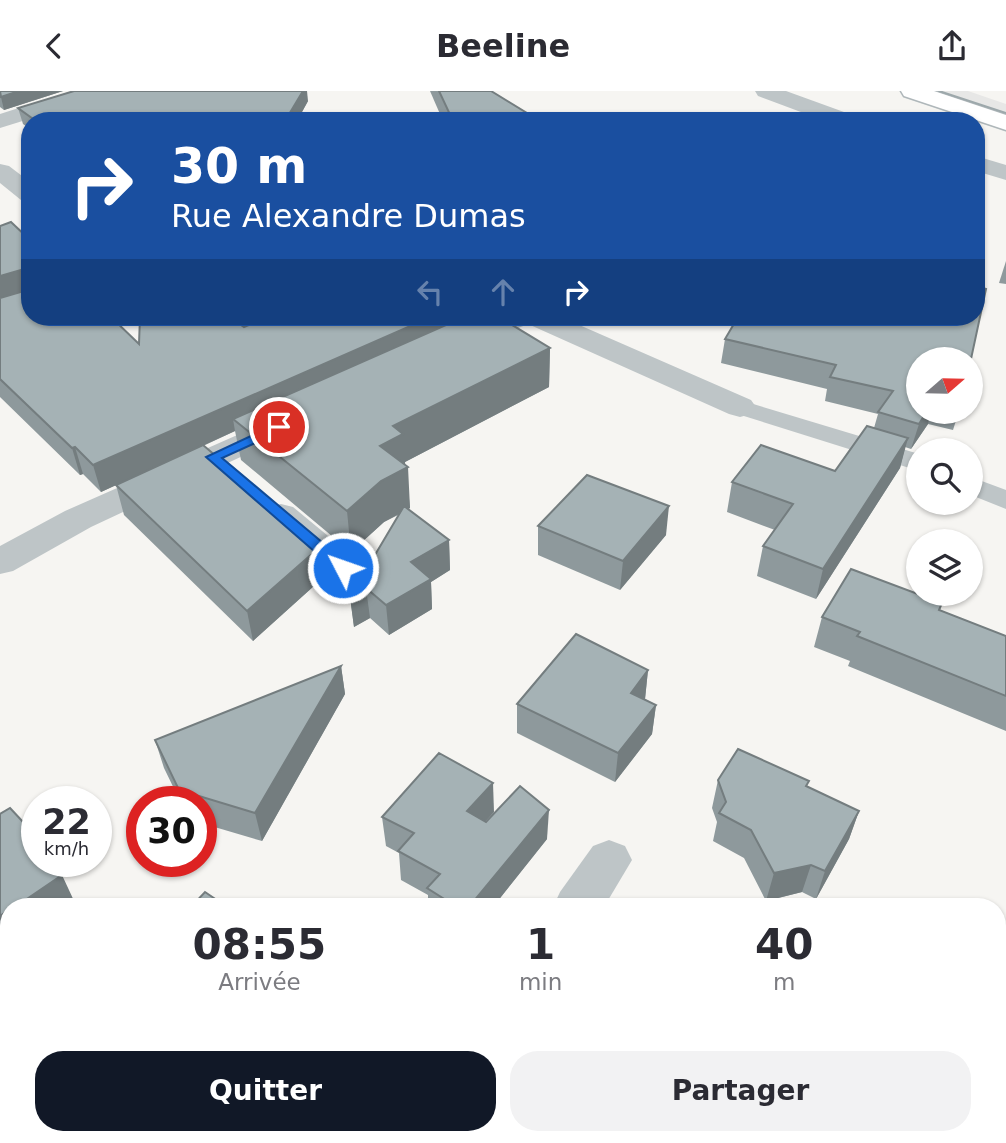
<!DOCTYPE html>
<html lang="fr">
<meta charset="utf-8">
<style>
body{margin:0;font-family:"DejaVu Sans",sans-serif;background:#f2f2f3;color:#2b2b33;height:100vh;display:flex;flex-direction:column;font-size:26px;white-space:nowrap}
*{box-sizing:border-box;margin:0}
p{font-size:23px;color:#7c7c81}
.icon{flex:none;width:38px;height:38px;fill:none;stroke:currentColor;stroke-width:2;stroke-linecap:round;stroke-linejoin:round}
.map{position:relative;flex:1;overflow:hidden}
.details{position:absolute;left:0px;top:807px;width:1006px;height:247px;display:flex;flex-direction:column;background:#fff;border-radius:28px 28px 0 0;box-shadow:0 2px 5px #0004}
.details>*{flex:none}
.hud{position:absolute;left:21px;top:21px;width:964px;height:214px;border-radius:28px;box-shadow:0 2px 5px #0004;background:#1a4fa0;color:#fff;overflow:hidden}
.needle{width:46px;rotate:70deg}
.buttons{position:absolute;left:906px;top:256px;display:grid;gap:14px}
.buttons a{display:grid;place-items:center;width:77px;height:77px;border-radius:50%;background:#fff;box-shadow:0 2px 5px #0004;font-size:35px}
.speed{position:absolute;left:21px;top:695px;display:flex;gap:14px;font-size:35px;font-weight:700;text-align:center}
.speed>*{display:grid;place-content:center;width:91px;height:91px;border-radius:50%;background:#fff;box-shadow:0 2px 5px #0004;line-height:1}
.speed small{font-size:18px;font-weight:400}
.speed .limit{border:10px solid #d22;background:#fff;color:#111}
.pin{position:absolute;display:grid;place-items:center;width:60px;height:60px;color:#fff;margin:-30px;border:4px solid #fff;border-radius:50%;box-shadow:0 2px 7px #0007}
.me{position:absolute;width:77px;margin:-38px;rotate:311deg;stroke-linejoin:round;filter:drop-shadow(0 0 5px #0008)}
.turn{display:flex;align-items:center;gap:24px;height:147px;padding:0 35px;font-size:32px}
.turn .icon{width:91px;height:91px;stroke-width:2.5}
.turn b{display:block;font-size:49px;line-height:60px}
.lanes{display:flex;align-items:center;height:66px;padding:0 35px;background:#0003;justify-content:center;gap:35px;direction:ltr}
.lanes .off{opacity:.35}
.eta{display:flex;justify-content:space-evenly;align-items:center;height:119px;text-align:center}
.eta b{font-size:42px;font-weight:700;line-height:49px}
.cta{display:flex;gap:14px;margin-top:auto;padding:14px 35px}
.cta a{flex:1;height:80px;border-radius:28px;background:#111827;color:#fff;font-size:28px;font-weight:700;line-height:80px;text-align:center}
.cta a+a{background:#f2f2f3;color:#2b2b33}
header{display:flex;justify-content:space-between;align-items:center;height:91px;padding:0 35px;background:#fff;font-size:32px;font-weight:700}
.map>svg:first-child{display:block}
.built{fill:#e7e7e6}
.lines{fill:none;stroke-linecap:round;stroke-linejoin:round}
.primary-casing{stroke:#afb7ba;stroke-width:3}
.lane{fill:#bec5c7;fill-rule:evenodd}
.street{fill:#bec5c7;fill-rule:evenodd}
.primary{fill:#fff;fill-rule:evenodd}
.tram{stroke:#9da8ab;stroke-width:2}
.wall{fill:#8e999c}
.shaded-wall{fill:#747d7f}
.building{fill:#a5b2b5;stroke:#747d7f;stroke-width:2}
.route{fill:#1a73e8;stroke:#114b97;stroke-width:2}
</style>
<header><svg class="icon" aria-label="back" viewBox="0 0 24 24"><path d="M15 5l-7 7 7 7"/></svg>Beeline<svg class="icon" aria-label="share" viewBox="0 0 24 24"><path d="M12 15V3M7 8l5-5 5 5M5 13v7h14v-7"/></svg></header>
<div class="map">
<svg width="1006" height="1052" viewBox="0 0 1006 1052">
<rect width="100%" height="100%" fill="#f6f5f2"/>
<polygon class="built" points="924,0 968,0 1006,13 1006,28"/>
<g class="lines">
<g class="primary-casing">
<polygon id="primary" points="901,0 934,0 1006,24 1006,39 904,5"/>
</g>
<g class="lane">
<polygon points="740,309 919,363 919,380 731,321 728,316 731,311"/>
<polygon points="971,386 1006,399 1006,418 971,404"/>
</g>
<g class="street">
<polygon points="72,0 106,0 103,5 0,37 0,23"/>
<polygon points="755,0 786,0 855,25 858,30 825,30 758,5"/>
<polygon points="976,65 1006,74 1006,89 976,80"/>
<polygon points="0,73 9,75 30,91 30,112 21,109 0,92"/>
<polygon points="494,226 561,226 751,309 756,316 751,323 740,326 729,323 528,233 460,261 449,258 445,252 449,246"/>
<polygon points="285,323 296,326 301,333 296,340 91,436 13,480 0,483 0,455 65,420"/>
<polygon points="281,413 293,416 356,468 361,477 356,486 343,490 330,486 269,432 263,424 269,416"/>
<polygon points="609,749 625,755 632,769 604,816 553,816 560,801 593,755"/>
<polygon points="8,955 9,1012 0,1016 0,959"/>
<polygon points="668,1045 759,1045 762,1052 665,1052"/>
</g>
<use href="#primary" class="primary"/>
<polyline class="tram" points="939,0 1006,22"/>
</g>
<g class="wall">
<polygon points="0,0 63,0 4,19 0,16"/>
<polygon points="430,0 491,0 540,30 443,30"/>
<polygon points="308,10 297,30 30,30 30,38 23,33 18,17"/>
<polygon points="0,135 139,253 244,236 458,226 458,229 550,257 549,296 405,371 410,417 408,418 449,449 450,479 431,491 432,518 389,544 370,527 354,536 350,506 400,423 384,431 351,461 241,369 235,340 203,355 321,455 325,485 253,550 124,424 116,394 101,401 83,383 80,384 0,306"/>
<polygon points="1006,170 1006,193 999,192"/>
<polygon points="976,226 919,320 959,320 953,339 928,333 911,358 905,356 900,377 816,508 757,485 763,455 775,439 727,421 732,391 835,380 874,337 878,323 825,310 827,298 721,272 725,248"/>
<polygon points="538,435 666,444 620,499 538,464"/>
<polygon points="942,512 940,519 1006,545 1006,640 848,575 850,570 814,556 822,526"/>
<polygon points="341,575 345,603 262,750 201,732 201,710 180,710 164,677 155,649"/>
<polygon points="648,579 645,608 656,614 652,643 615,691 517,642 517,613"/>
<polygon points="718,689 807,695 859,720 849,748 816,808 802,801 766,810 744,767 713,750 717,731 712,717"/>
<polygon points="494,721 485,731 547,748 493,816 428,816 428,804 401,789 399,762 386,755 382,726"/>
<polygon points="998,856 1006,856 1006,965 999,961 998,963"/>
</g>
<g class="shaded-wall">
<polygon points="19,0 63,0 4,19 1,6"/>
<polygon points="303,0 307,0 308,10 297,30 285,30"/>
<polygon points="24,178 30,197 0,213 0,185"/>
<polygon points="431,226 458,226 458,240 233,328 235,340 101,401 93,374"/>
<polygon points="550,257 549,296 405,371 405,377 408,376 410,417 384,431 351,461 347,420 380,355 393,335"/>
<polygon points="927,320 931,320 928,333 911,358 919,333"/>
<polygon points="908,347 900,377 816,508 823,478"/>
<polygon points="75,356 83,383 80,384 72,357"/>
<polygon points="669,415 666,444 620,499 623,470"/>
<polygon points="449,449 450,479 431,491 432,518 389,544 386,514 411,471"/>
<polygon points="321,455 325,485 253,550 247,520"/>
<polygon points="366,497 370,527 354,536 350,506"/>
<polygon points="341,575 345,603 262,750 255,722"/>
<polygon points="648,579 645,608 631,602"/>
<polygon points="656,614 652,643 615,691 618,662"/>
<polygon points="493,692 494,721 468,749 467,720"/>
<polygon points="549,719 547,748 493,816 469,816"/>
<polygon points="859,720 849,748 816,808 825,780"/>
<polygon points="45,770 53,770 60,785 62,784 75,812 70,816 15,816"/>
<polygon points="811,774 802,801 766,810 774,782"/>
<polygon points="9,819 9,858 2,863 0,859 0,825"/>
<polygon points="532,1045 547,1045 542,1052 527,1052"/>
</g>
<g class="building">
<polygon points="0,0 19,0 1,6"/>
<polygon points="74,0 303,0 285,30 36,30 18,17"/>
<polygon points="439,0 491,0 540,30 453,30"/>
<polygon points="11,131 30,149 30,226 111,226 139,253 140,226 230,226 244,236 268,226 431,226 93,374 75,356 72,357 0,288 0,207 24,200 24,178 0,185 0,135"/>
<polygon points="976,195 986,198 971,268 919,268 919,320 927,320 919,333 878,321 893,300 830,286 836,274 725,248 738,226 976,226"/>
<polygon points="464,226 499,226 550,257 393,335 403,343 380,355 408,376 381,390 347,420 233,328"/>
<polygon points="867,335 908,347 823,478 763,455 793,413 732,391 761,354 835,380"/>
<polygon points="203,354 321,455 247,520 116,394"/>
<polygon points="587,384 669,415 623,470 538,435"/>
<polygon points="404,415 449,449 411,471 431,488 386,514 366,497 350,506"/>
<polygon points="851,478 942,512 939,519 1006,545 1006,605 857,545 860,541 822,526"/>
<polygon points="576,543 648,579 631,602 656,614 618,662 517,613"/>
<polygon points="341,575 255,722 179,699 155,649"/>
<polygon points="738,658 809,690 806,695 859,720 825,780 811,774 774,782 751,739 719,722 726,711 718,689"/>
<polygon points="439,662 493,692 467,720 486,731 520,695 549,719 469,816 457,816 427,797 440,783 398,760 414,742 382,726"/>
<polygon points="10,717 37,746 37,770 49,770 62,784 15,816 9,816 9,819 0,825 0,723"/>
<polygon points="205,801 227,816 191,816"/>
<polygon points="1000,853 1006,856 1006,945 998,940 998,856"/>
<polygon points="408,1045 532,1045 527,1052 402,1052"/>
</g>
<polygon class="route" points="279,332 286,336 284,339 222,367 348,473 351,477 348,481 338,481 206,366"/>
</svg>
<div class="buttons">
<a><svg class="needle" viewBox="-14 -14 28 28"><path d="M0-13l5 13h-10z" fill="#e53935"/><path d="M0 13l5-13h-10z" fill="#7c7c81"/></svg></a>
<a><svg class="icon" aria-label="search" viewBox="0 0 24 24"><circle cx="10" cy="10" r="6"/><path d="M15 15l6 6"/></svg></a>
<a><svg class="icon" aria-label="layers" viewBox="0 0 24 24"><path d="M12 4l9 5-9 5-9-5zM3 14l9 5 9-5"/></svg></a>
</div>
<div class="speed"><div>22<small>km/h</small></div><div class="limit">30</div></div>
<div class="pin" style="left:279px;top:336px;background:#d93025"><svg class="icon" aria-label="arrive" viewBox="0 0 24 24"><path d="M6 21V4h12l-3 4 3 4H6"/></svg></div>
<svg class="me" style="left:343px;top:477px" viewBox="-20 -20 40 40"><circle r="17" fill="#1a73e8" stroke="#fff" stroke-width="3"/><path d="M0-11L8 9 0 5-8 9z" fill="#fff"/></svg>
<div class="hud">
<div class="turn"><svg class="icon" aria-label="right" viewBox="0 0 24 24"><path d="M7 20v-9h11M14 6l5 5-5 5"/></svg><div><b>30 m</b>Rue Alexandre Dumas</div></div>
<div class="lanes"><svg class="icon off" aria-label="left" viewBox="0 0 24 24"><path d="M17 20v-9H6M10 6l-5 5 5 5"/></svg><svg class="icon off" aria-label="ahead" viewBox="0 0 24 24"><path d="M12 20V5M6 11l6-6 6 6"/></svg><svg class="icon" aria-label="right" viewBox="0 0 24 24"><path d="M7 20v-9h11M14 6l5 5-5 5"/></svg></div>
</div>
<section class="details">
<div class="eta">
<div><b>08:55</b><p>Arrivée</p></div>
<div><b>1</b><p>min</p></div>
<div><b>40</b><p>m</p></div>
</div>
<div class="cta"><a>Quitter</a><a>Partager</a></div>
</section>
</div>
